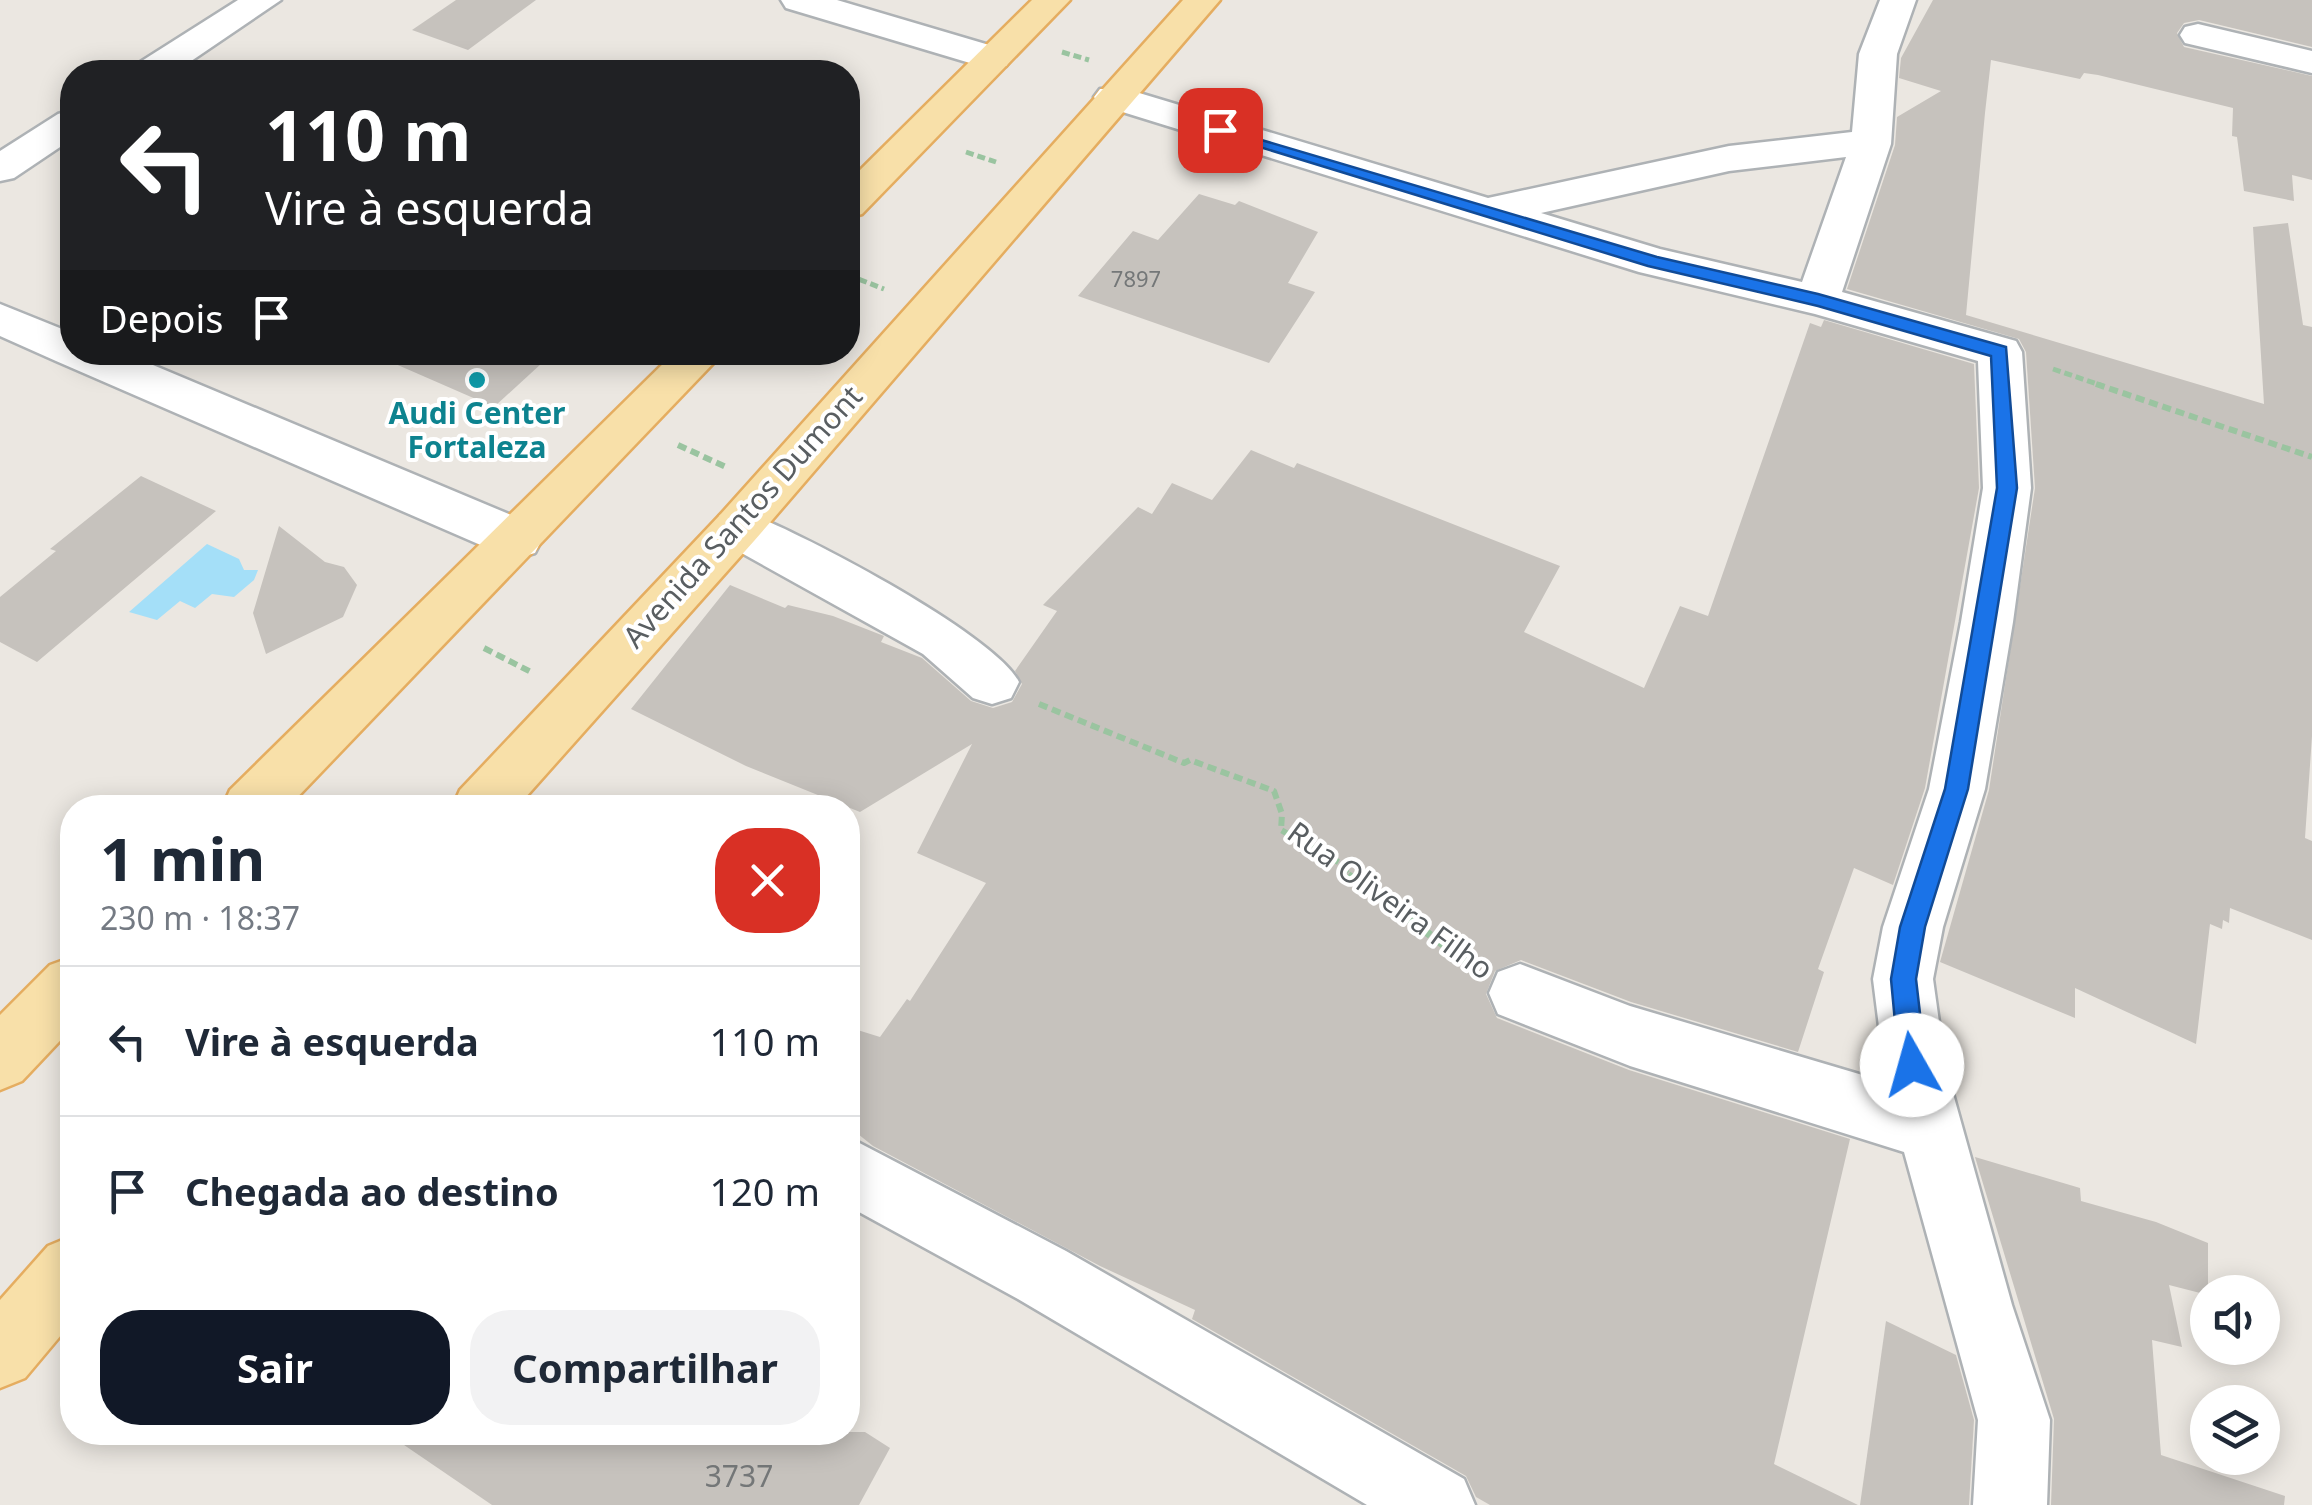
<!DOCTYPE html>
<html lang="pt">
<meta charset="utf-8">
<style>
body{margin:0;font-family:"Noto Sans",sans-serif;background:#f2f2f3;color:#1f2937;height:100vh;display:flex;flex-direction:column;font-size:38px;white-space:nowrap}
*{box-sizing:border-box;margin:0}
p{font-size:32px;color:#747a83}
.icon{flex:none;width:55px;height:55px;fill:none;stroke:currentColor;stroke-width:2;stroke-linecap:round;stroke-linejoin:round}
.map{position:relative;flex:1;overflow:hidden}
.drawer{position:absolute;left:60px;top:795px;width:800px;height:650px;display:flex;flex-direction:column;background:#fff;border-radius:40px;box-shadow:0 5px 25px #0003}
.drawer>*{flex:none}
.hud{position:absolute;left:60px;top:60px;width:800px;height:305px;border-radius:40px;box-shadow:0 5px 25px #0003;background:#202124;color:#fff;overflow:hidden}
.tools{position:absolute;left:2190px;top:1275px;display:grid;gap:20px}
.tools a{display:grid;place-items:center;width:90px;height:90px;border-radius:50%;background:#fff;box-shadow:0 5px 25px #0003;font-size:50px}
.pin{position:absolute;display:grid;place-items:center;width:85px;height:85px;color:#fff;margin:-42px;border-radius:20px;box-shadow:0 5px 15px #0006}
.me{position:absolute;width:110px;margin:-55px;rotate:353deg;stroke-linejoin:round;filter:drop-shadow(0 0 8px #0008)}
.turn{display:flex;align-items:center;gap:35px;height:210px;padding:0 40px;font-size:45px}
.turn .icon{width:130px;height:130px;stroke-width:2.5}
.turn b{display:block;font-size:70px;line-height:85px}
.then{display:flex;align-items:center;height:95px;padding:0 40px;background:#0003;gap:20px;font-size:38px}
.round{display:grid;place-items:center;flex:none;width:105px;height:105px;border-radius:40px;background:#f2f2f3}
.summary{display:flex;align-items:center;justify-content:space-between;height:170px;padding:0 40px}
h1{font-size:60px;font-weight:700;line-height:75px}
.action{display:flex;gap:20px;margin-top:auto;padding:20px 40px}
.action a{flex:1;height:115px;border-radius:40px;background:#111827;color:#fff;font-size:40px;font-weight:700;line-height:115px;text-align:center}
.action a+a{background:#f2f2f3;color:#1f2937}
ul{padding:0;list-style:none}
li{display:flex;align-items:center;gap:30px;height:150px;padding:0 40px;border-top:2px solid #e0e1e3}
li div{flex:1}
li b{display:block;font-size:38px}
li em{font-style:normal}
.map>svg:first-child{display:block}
.water{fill:#a4dff8}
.building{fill:#c6c2bd}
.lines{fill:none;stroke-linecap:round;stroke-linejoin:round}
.minor-casing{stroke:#aeb2b5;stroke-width:5}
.major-casing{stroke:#e5ad60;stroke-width:5}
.path-far2{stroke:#9ac4a0;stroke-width:5;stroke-dasharray:8 4;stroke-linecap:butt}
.path-far1{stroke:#9ac4a0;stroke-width:6;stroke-dasharray:9 5;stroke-linecap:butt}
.path{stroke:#9ac4a0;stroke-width:8;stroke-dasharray:12 6;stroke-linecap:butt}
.minor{fill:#fff;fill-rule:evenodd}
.major{fill:#f8e0a9;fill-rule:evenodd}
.route{fill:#1a73e8;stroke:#114b97;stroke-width:2.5}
.culture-dot{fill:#0f9aa8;stroke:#fff;stroke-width:4}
.labels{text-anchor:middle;stroke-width:8;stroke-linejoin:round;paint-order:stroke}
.far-number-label{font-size:22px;fill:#747778}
.culture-label{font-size:30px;font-weight:bold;fill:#0d838f;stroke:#fff}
.street-label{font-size:30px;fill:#595e61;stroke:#fff}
.near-number-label{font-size:30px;fill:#747778}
</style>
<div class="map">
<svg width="2312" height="1505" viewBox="0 0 2312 1505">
<rect width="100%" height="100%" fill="#ebe7e1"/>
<polygon class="water" points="207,544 239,559 244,570 258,570 254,580 234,597 212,594 195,608 180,601 157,620 129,612"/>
<g class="building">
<polygon points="456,0 536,0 468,50 412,30"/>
<polygon points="1933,0 2312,0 2312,47 2199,20 2184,23 2177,33 2184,47 2312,76 2312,180 2292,175 2294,201 2244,191 2237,137 2232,136 2233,108 2098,75 2084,73 2080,79 1991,60 1985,113 1966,315 2264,404 2253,227 2288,223 2303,325 2312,327 2312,736 2305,838 2312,841 2312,940 2230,908 2229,923 2223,920 2222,929 2210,924 2196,1044 2075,988 2075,1018 1940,962 1989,790 2035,488 2026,352 2019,339 1847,289 1895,145 1897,117 1941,91 1899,78 1901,58"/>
<polygon points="1199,194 1235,205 1239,201 1318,232 1288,283 1315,292 1269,363 1078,296 1133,231 1158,240"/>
<polygon points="1824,320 1974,364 1979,488 1925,788 1893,885 1854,868 1818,969 1824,972 1798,1052 1631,1002 1521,960 1495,971 1486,994 1497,1018 1629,1070 1850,1139 1774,1464 1858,1505 1490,1505 1476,1497 1466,1476 1192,1319 1195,1310 1100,1266 873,1146 848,1126 848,1027 880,1037 907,999 910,1001 986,883 917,853 972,744 860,812 746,766 631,709 730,585 785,608 788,605 833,616 884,636 881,642 922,658 971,701 993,708 1012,702 1022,684 1015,671 1057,611 1043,605 1138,507 1152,514 1172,483 1212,500 1251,450 1294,468 1297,463 1560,566 1524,632 1644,688 1680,606 1708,616 1810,323 1821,327"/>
<polygon points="368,352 554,352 494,407"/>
<polygon points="141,476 216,511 37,662 0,642 0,597 56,551 50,549"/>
<polygon points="279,526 325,562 344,567 357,585 343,617 266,654 253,613"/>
<polygon points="1975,1157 2080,1188 2081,1201 2156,1222 2208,1243 2208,1295 2169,1285 2182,1347 2152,1340 2161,1455 2285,1496 2284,1505 2051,1505 2054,1419"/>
<polygon points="1886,1321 1956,1355 1974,1420 1969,1505 1860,1505"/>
<polygon points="385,1432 865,1432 890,1448 859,1505 492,1505"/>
</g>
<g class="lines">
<g class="minor-casing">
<g id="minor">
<polygon points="238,0 281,0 175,72 131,72 137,64"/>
<polygon points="781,0 837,0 1006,50 1012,58 1006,66 980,66 786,8"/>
<path d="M1880,0H1916L1897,54L1891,144L1842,292L2016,341L2022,352L2031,488L2013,622L1985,789L1943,927L1933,979L1945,1065L2012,1305L2050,1420L2047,1505H1973L1978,1420L1904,1152L1630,1066L1498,1014L1489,993L1498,972L1520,964L1630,1006L1886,1082L1873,979L1883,927L1929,789L1961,622L1983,488L1978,361L1815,314L1639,272L1100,105L1094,97L1100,89H1126L1488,198L1729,146L1852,132L1859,54ZM1846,157L1802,282L1660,249L1541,213L1729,171Z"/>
<polygon points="2198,24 2312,51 2312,73 2185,43 2180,35 2185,27"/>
<polygon points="72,110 72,139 14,178 0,181 0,151 58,114"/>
<polygon points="0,304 72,333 72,352 122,352 535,525 542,539 535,553 517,558 499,553 56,361 0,336"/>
<path d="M737,509C792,527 995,634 1019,682L1011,698L992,704L973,698L923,654L720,541L712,528L720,515Z"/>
<polygon points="848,1137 1066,1251 1464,1479 1475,1505 1367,1505 1018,1299 848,1206"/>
</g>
</g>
<g class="major-casing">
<g id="major">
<polygon points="1032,0 1070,0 862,214 848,218 848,182"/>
<polygon points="1183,0 1220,0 754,541 516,808 452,808 460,790 720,515"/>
<polygon points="675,352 724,352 287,808 222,808 230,790"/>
<polygon points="72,957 72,1028 22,1081 0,1090 0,1015 50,965"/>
<polygon points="72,1236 72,1322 25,1378 0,1388 0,1300 48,1246"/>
</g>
</g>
<g class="path-far2">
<polyline points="1062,52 1089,60"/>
<polyline points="966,152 996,162"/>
<polyline points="848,275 884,289"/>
<polyline points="2053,369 2103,386"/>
</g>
<g class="path-far1">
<polyline points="2096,384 2312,457"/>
<polyline points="678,445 726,467"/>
<polyline points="484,648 531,672"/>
<polyline points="1039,704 1184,763 1190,760 1274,791 1282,814 1281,830 1340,863 1350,878"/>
</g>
<polyline class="path" points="1348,875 1470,964"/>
<use href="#minor" class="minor"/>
<use href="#major" class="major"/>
</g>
<polygon class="route" points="1214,126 1657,257 1818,294 2006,347 2017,488 1968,789 1925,927 1916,979 1926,1065 1922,1074 1912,1078 1903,1074 1899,1065 1891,979 1900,927 1945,789 1997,488 1991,356 1818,306 1648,266 1214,133"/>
<circle class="culture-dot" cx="477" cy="380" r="10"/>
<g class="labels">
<g class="far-number-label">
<text x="1136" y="287">7897</text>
</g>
<g class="culture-label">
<text x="477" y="424">Audi Center<tspan x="477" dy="34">Fortaleza</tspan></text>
</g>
<g class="street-label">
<text transform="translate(743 517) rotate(-48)" y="10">Avenida Santos Dumont</text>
<text transform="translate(1390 901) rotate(36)" y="10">Rua Oliveira Filho</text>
</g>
<g class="near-number-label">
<text x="739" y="1487">3737</text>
</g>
</g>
</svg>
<div class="tools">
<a><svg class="icon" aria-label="sound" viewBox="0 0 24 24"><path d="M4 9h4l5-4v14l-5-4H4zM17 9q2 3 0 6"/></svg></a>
<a><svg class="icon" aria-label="layers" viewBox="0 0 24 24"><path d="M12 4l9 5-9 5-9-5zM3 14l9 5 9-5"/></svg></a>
</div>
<div class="pin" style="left:1220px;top:130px;background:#d93025"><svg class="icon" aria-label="arrive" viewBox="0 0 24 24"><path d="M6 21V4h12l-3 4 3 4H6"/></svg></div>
<svg class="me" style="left:1912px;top:1065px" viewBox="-20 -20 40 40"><circle r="19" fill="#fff"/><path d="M0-13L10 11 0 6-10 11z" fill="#1a73e8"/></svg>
<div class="hud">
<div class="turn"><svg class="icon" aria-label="left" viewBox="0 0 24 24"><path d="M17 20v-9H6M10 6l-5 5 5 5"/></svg><div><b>110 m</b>Vire à esquerda</div></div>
<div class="then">Depois<svg class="icon" aria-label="arrive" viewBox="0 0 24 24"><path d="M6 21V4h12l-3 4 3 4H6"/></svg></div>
</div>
<section class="drawer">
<div class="summary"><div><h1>1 min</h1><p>230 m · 18:37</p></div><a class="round" style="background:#d93025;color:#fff"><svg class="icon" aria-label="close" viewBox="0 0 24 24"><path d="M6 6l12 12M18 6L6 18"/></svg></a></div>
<ul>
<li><svg class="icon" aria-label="left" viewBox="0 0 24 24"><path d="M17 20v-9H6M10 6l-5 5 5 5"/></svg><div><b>Vire à esquerda</b></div><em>110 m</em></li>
<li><svg class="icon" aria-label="arrive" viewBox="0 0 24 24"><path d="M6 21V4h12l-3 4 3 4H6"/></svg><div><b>Chegada ao destino</b></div><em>120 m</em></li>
</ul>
<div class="action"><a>Sair</a><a>Compartilhar</a></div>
</section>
</div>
